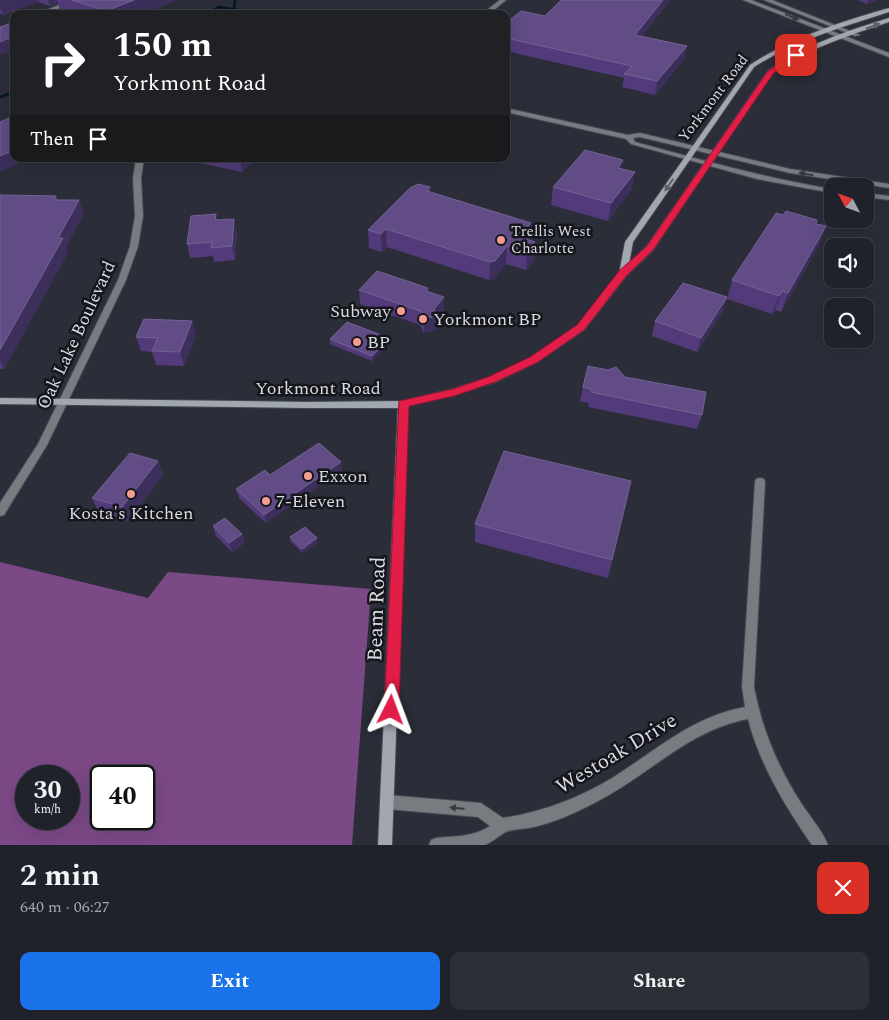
<!DOCTYPE html>
<meta charset="utf-8">
<style>
body{margin:0;font-family:Spectral,serif;background:#2d2f37;color:#f1f3f6;height:100vh;display:flex;flex-direction:column;font-size:19px;white-space:nowrap}
*{box-sizing:border-box;margin:0}
p{font-size:16px;color:#a2a4a9}
.icon{flex:none;width:28px;height:28px;fill:none;stroke:currentColor;stroke-width:2;stroke-linecap:round;stroke-linejoin:round}
.map{position:relative;height:845px;overflow:hidden}
.side{display:flex;flex-direction:column;background:#20222b;flex:1}
.side>*{flex:none}
.banner{position:absolute;left:10px;top:10px;width:500px;height:152px;border-radius:10px;box-shadow:0 5px 20px #0002,0 0 0 1px #3d3f47;background:#202124;color:#fff;overflow:hidden}
.needle{width:32px;rotate:311deg}
.controls{position:absolute;left:824px;top:178px;display:grid;gap:10px}
.controls a{display:grid;place-items:center;width:50px;height:50px;border-radius:10px;background:#20222b;box-shadow:0 5px 20px #0002,0 0 0 1px #3d3f47;font-size:25px}
.speed{position:absolute;left:15px;top:765px;display:flex;gap:10px;font-size:25px;font-weight:700;text-align:center}
.speed>*{display:grid;place-content:center;width:65px;height:65px;border-radius:50%;background:#20222b;box-shadow:0 5px 20px #0002,0 0 0 1px #3d3f47;line-height:1}
.speed small{font-size:12px;font-weight:400}
.speed .limit{border:2px solid #111;border-radius:8px;background:#fff;color:#111}
.pin{position:absolute;display:grid;place-items:center;width:42px;height:42px;color:#fff;margin:-21px;border-radius:10px;box-shadow:0 2px 8px #0006}
.me{position:absolute;width:55px;margin:-28px;rotate:3deg;stroke-linejoin:round;filter:drop-shadow(0 0 4px #0008)}
.turn{display:flex;align-items:center;gap:18px;height:105px;padding:0 20px;font-size:22px}
.turn .icon{width:65px;height:65px;stroke-width:2.5}
.turn b{display:block;font-size:35px;line-height:42px}
.then{display:flex;align-items:center;height:48px;padding:0 20px;background:#0003;gap:10px;font-size:19px}
.round{display:grid;place-items:center;flex:none;width:52px;height:52px;border-radius:10px;background:#2d2f37}
.head{display:flex;align-items:center;justify-content:space-between;height:85px;padding:0 20px}
h1{font-size:30px;font-weight:700;line-height:38px}
.action{display:flex;gap:10px;margin-top:auto;padding:10px 20px}
.action a{flex:1;height:58px;border-radius:10px;background:#1a73e8;color:#fff;font-size:20px;font-weight:700;line-height:58px;text-align:center}
.action a+a{background:#2d2f37;color:#f1f3f6}
.map>svg:first-child{display:block}
.forest{fill:#7c4987;fill-rule:evenodd}
.lines{fill:none;stroke-linecap:round;stroke-linejoin:round}
.stream{stroke:#001624;stroke-width:2.5}
.street-casing{stroke:#474a54;stroke-width:2}
.secondary-casing{stroke:#474a54;stroke-width:2}
.street{fill:#787c81;fill-rule:evenodd}
.secondary{fill:#a1a7af;fill-rule:evenodd}
.wall{fill:#533b7b}
.shaded-wall{fill:#3d2f5c}
.building{fill:#614c86;stroke:#746294}
.oneway{fill:#383a3f}
.oneway2{fill:#5b5e65}
.route{fill:#e11d48;stroke:#92132f}
.poi-dot{fill:#f59c93;stroke:#15161b;stroke-width:2}
.labels{text-anchor:middle;stroke-width:5;stroke-linejoin:round;paint-order:stroke}
.far-street-label{font-size:15px;fill:#d8dae1;stroke:#15161b}
.far-poi-label{font-size:15px;fill:#d8dae1;stroke:#15161b;text-anchor:start}
.poi-label{font-size:18px;fill:#d8dae1;stroke:#15161b;text-anchor:start}
.street-label{font-size:18px;fill:#d8dae1;stroke:#15161b}
.near-street-label{font-size:21px;fill:#d8dae1;stroke:#15161b}
</style>
<div class="map">
<svg width="889" height="845" viewBox="0 0 889 845">
<rect width="100%" height="100%" fill="#2b2e39"/>
<path class="forest" d="M0,562L148,598L168,572L371,589L352,845H0ZM26,776H69V819H26ZM101,776H144V819H101Z"/>
<g class="lines">
<g class="stream">
<polyline points="234,9 235,0"/>
<polyline points="206,14 219,7 262,14"/>
<polyline points="0,97 14,92"/>
</g>
<g class="street-casing">
<g id="street">
<polygon points="72,0 80,0 45,14 36,14"/>
<polygon points="500,0 506,0 489,14 482,14"/>
<polygon points="743,0 751,0 889,53 889,57"/>
<polygon points="764,0 772,0 860,35 855,36"/>
<path d="M506,108L628,135L640,133L790,169L889,184V188L790,173L640,137L633,138L635,142C701,160 766,178 832,189V193L757,179L631,144L626,139L506,112Z"/>
<polygon points="136,159 144,159 141,178 143,216 138,246 126,280 47,445 4,515 0,516 0,503 38,444 118,280 130,246 135,216 133,178"/>
<polygon points="865,193 889,196 889,200 865,197"/>
<path d="M760,478L764,479L765,482L754,687C762,730 778,767 801,803C810,817 822,830 828,845H812C785,806 760,765 748,719C688,730 647,777 594,803C575,813 555,822 534,827C526,829 509,829 504,833C497,837 492,842 485,845H429L431,840L436,838C455,836 474,837 490,826L478,817L387,809L382,807L380,802L382,797L387,795L481,803L503,818C543,812 579,798 614,777C656,750 694,716 745,707L742,687L755,482L756,479Z"/>
</g>
</g>
<g class="secondary-casing">
<path id="secondary" d="M889,8V12C842,27 796,40 754,67L633,242L629,264L647,246L768,71C804,45 847,31 889,18V22C848,36 808,48 772,73L653,250L626,276L584,330L537,362L495,382L454,395L408,406L392,845H378L398,408H306L0,404V398L306,402L403,401L453,389L489,378L531,358L578,326L619,274L625,242L750,65C792,37 841,22 889,8Z"/>
</g>
<use href="#street" class="street"/>
<use href="#secondary" class="secondary"/>
</g>
<g class="wall">
<polygon points="0,0 175,0 175,1 141,14 72,14 60,10 58,3 50,6 39,2 3,15 0,14"/>
<polygon points="670,0 642,36 687,46 684,59 655,95 622,87 624,78 506,51 506,23 545,16"/>
<polygon points="858,0 877,0 867,4"/>
<polygon points="181,159 256,159 242,172"/>
<polygon points="622,169 635,172 631,190 608,221 551,205 553,187"/>
<polygon points="430,187 430,192 531,223 530,240 535,242 534,260 526,270 506,264 494,279 489,280 387,247 382,252 369,248 368,230"/>
<polygon points="0,195 56,196 58,200 84,214 66,246 68,252 4,369 0,369"/>
<polygon points="216,214 217,220 237,233 235,260 214,262 213,256 190,258 187,244"/>
<polygon points="817,220 816,224 826,226 819,245 781,312 775,310 772,314 727,299 732,280"/>
<polygon points="428,288 428,291 444,311 437,319 437,330 424,333 420,325 360,304 359,290"/>
<polygon points="727,297 723,311 697,352 652,336 655,321"/>
<polygon points="192,321 196,335 184,366 156,365 152,352 141,351 136,337"/>
<polygon points="330,339 389,343 372,361 330,344"/>
<polygon points="625,377 702,415 697,429 588,407 589,403 580,401 583,387"/>
<polygon points="158,461 163,475 128,521 99,512 92,498"/>
<polygon points="342,470 266,523 239,498 236,489 270,475"/>
<polygon points="631,481 608,578 475,542 475,524"/>
<polygon points="213,526 242,534 244,543 232,552 216,536"/>
<polygon points="290,537 318,542 303,553 291,542"/>
</g>
<g class="shaded-wall">
<polygon points="0,0 38,0 39,2 3,15 0,7"/>
<polygon points="48,0 57,0 58,3 50,6"/>
<polygon points="134,0 175,0 175,1 141,14 107,14 106,11"/>
<polygon points="663,0 670,0 633,48 635,35"/>
<polygon points="868,0 877,0 867,4"/>
<polygon points="14,36 14,50 0,55 0,42"/>
<polygon points="687,46 684,59 655,95 657,81"/>
<polygon points="14,150 14,159 28,159 0,172 0,156"/>
<polygon points="240,159 256,159 242,172"/>
<polygon points="623,160 620,178 618,168"/>
<polygon points="635,172 631,190 608,221 611,203"/>
<polygon points="79,200 84,214 66,246 68,252 4,369 0,360 0,350 58,238"/>
<polygon points="234,219 237,233 235,260 232,246"/>
<polygon points="531,223 530,241 519,237"/>
<polygon points="826,226 819,245 781,312 788,293"/>
<polygon points="386,229 387,247 382,252 381,234"/>
<polygon points="535,242 534,260 526,270 527,252"/>
<polygon points="507,246 506,264 494,279 489,280 490,262"/>
<polygon points="782,291 775,310 772,314 779,296"/>
<polygon points="444,297 444,311 437,319 437,330 424,333 424,319"/>
<polygon points="727,297 723,311 697,352 701,338"/>
<polygon points="192,321 196,335 184,366 180,352"/>
<polygon points="389,338 389,343 372,361 372,356"/>
<polygon points="158,461 163,475 128,521 122,507"/>
<polygon points="341,462 342,470 266,523 264,515"/>
<polygon points="242,534 244,543 232,552 229,543"/>
<polygon points="317,538 318,542 303,553 302,549"/>
</g>
<g class="building">
<polygon points="72,0 134,0 106,11"/>
<polygon points="561,0 663,0 635,35 687,46 657,81 624,74 632,66 506,38 506,23 521,11 545,16"/>
<polygon points="14,22 14,36 0,42 0,27"/>
<polygon points="14,116 14,150 0,156 0,122"/>
<polygon points="585,150 623,160 618,168 635,172 611,203 553,187"/>
<polygon points="418,184 430,187 427,191 531,223 519,237 535,242 527,252 507,246 495,261 490,262 386,229 381,234 368,230 410,188"/>
<polygon points="0,195 56,196 54,200 79,200 58,238 63,238 0,350"/>
<polygon points="786,211 817,220 816,224 826,226 788,293 782,291 779,296 732,280 776,213 783,215"/>
<polygon points="216,214 215,220 234,219 232,246 211,248 212,242 187,244 191,216"/>
<polygon points="377,271 428,288 426,291 444,297 434,309 437,316 424,319 420,311 359,290"/>
<polygon points="683,283 727,297 701,338 655,321"/>
<polygon points="144,319 192,321 180,352 152,351 158,338 136,337"/>
<polygon points="347,322 389,338 372,356 330,339"/>
<polygon points="588,366 608,370 616,367 625,377 706,392 702,415 591,392 591,389 583,387"/>
<polygon points="319,443 341,462 264,515 236,489 265,470 270,475"/>
<polygon points="504,451 631,481 612,560 475,524"/>
<polygon points="130,453 158,461 122,507 92,498"/>
<polygon points="225,518 242,534 229,543 213,526"/>
<polygon points="305,527 317,538 302,549 290,537"/>
</g>
<defs><path id="oneway-solid" d="M-6-.8H1V-3.2L6.5 0L1 3.2V.8H-6Z" transform="scale(1.25)"/></defs>
<g class="oneway">
<use href="#oneway-solid" transform="translate(792 17) rotate(22)"/>
<use href="#oneway-solid" transform="translate(806 174) rotate(-170)"/>
<use href="#oneway-solid" transform="translate(457 808) rotate(-175)"/>
</g>
<g class="oneway2">
<use href="#oneway-solid" transform="translate(873 26) rotate(-20)"/>
<use href="#oneway-solid" transform="translate(669 185) rotate(124)"/>
</g>
<polygon class="route" points="793,54 799,55 773,74 653,250 626,276 584,330 538,362 495,382 454,396 409,406 399,710 397,715 391,717 386,715 384,710 399,401 453,389 488,377 530,357 577,325 619,271 647,246 768,71"/>
<g class="poi-dot">
<circle cx="501" cy="240" r="5"/>
<circle cx="401" cy="311" r="5"/>
<circle cx="423" cy="319" r="5"/>
<circle cx="357" cy="342" r="5"/>
<circle cx="308" cy="476" r="5"/>
<circle cx="131" cy="494" r="5"/>
<circle cx="266" cy="501" r="5"/>
</g>
<g class="labels">
<g class="far-street-label">
<text transform="translate(713 98) rotate(-53)" y="5">Yorkmont Road</text>
</g>
<g class="far-poi-label">
<text x="511" y="236">Trellis West<tspan x="511" dy="17">Charlotte</tspan></text>
</g>
<g class="poi-label">
<text x="391" y="317" text-anchor="end">Subway</text>
<text x="433" y="325">Yorkmont BP</text>
<text x="367" y="348">BP</text>
<text x="318" y="482">Exxon</text>
<text x="276" y="507">7-Eleven</text>
<text x="131" y="519" text-anchor="middle">Kosta's Kitchen</text>
</g>
<g class="street-label">
<text transform="translate(76 335) rotate(-65)" y="6">Oak Lake Boulevard</text>
<text x="318" y="394">Yorkmont Road</text>
</g>
<g class="near-street-label">
<text transform="translate(376 609) rotate(-88)" y="7">Beam Road</text>
<text transform="translate(616 753) rotate(-31)" y="7">Westoak Drive</text>
</g>
</g>
</svg>
<div class="controls">
<a><svg class="needle" viewBox="-14 -14 28 28"><path d="M0-13l5 13h-10z" fill="#e53935"/><path d="M0 13l5-13h-10z" fill="#a2a4a9"/></svg></a>
<a><svg class="icon" aria-label="sound" viewBox="0 0 24 24"><path d="M4 9h4l5-4v14l-5-4H4zM17 9q2 3 0 6"/></svg></a>
<a><svg class="icon" aria-label="search" viewBox="0 0 24 24"><circle cx="10" cy="10" r="6"/><path d="M15 15l6 6"/></svg></a>
</div>
<div class="speed"><div>30<small>km/h</small></div><div class="limit">40</div></div>
<div class="pin" style="left:796px;top:55px;background:#d93025"><svg class="icon" aria-label="arrive" viewBox="0 0 24 24"><path d="M6 21V4h12l-3 4 3 4H6"/></svg></div>
<svg class="me" style="left:391px;top:710px" viewBox="-20 -20 40 40"><path d="M0-17L14 15 0 8-14 15z" fill="#e11d48" stroke="#fff" stroke-width="4"/></svg>
<div class="banner">
<div class="turn"><svg class="icon" aria-label="right" viewBox="0 0 24 24"><path d="M7 20v-9h11M14 6l5 5-5 5"/></svg><div><b>150 m</b>Yorkmont Road</div></div>
<div class="then">Then<svg class="icon" aria-label="arrive" viewBox="0 0 24 24"><path d="M6 21V4h12l-3 4 3 4H6"/></svg></div>
</div>
</div>
<section class="side">
<div class="head"><div><h1>2 min</h1><p>640 m · 06:27</p></div><a class="round" style="background:#d93025;color:#fff"><svg class="icon" aria-label="close" viewBox="0 0 24 24"><path d="M6 6l12 12M18 6L6 18"/></svg></a></div>
<div class="action"><a>Exit</a><a>Share</a></div>
</section>
